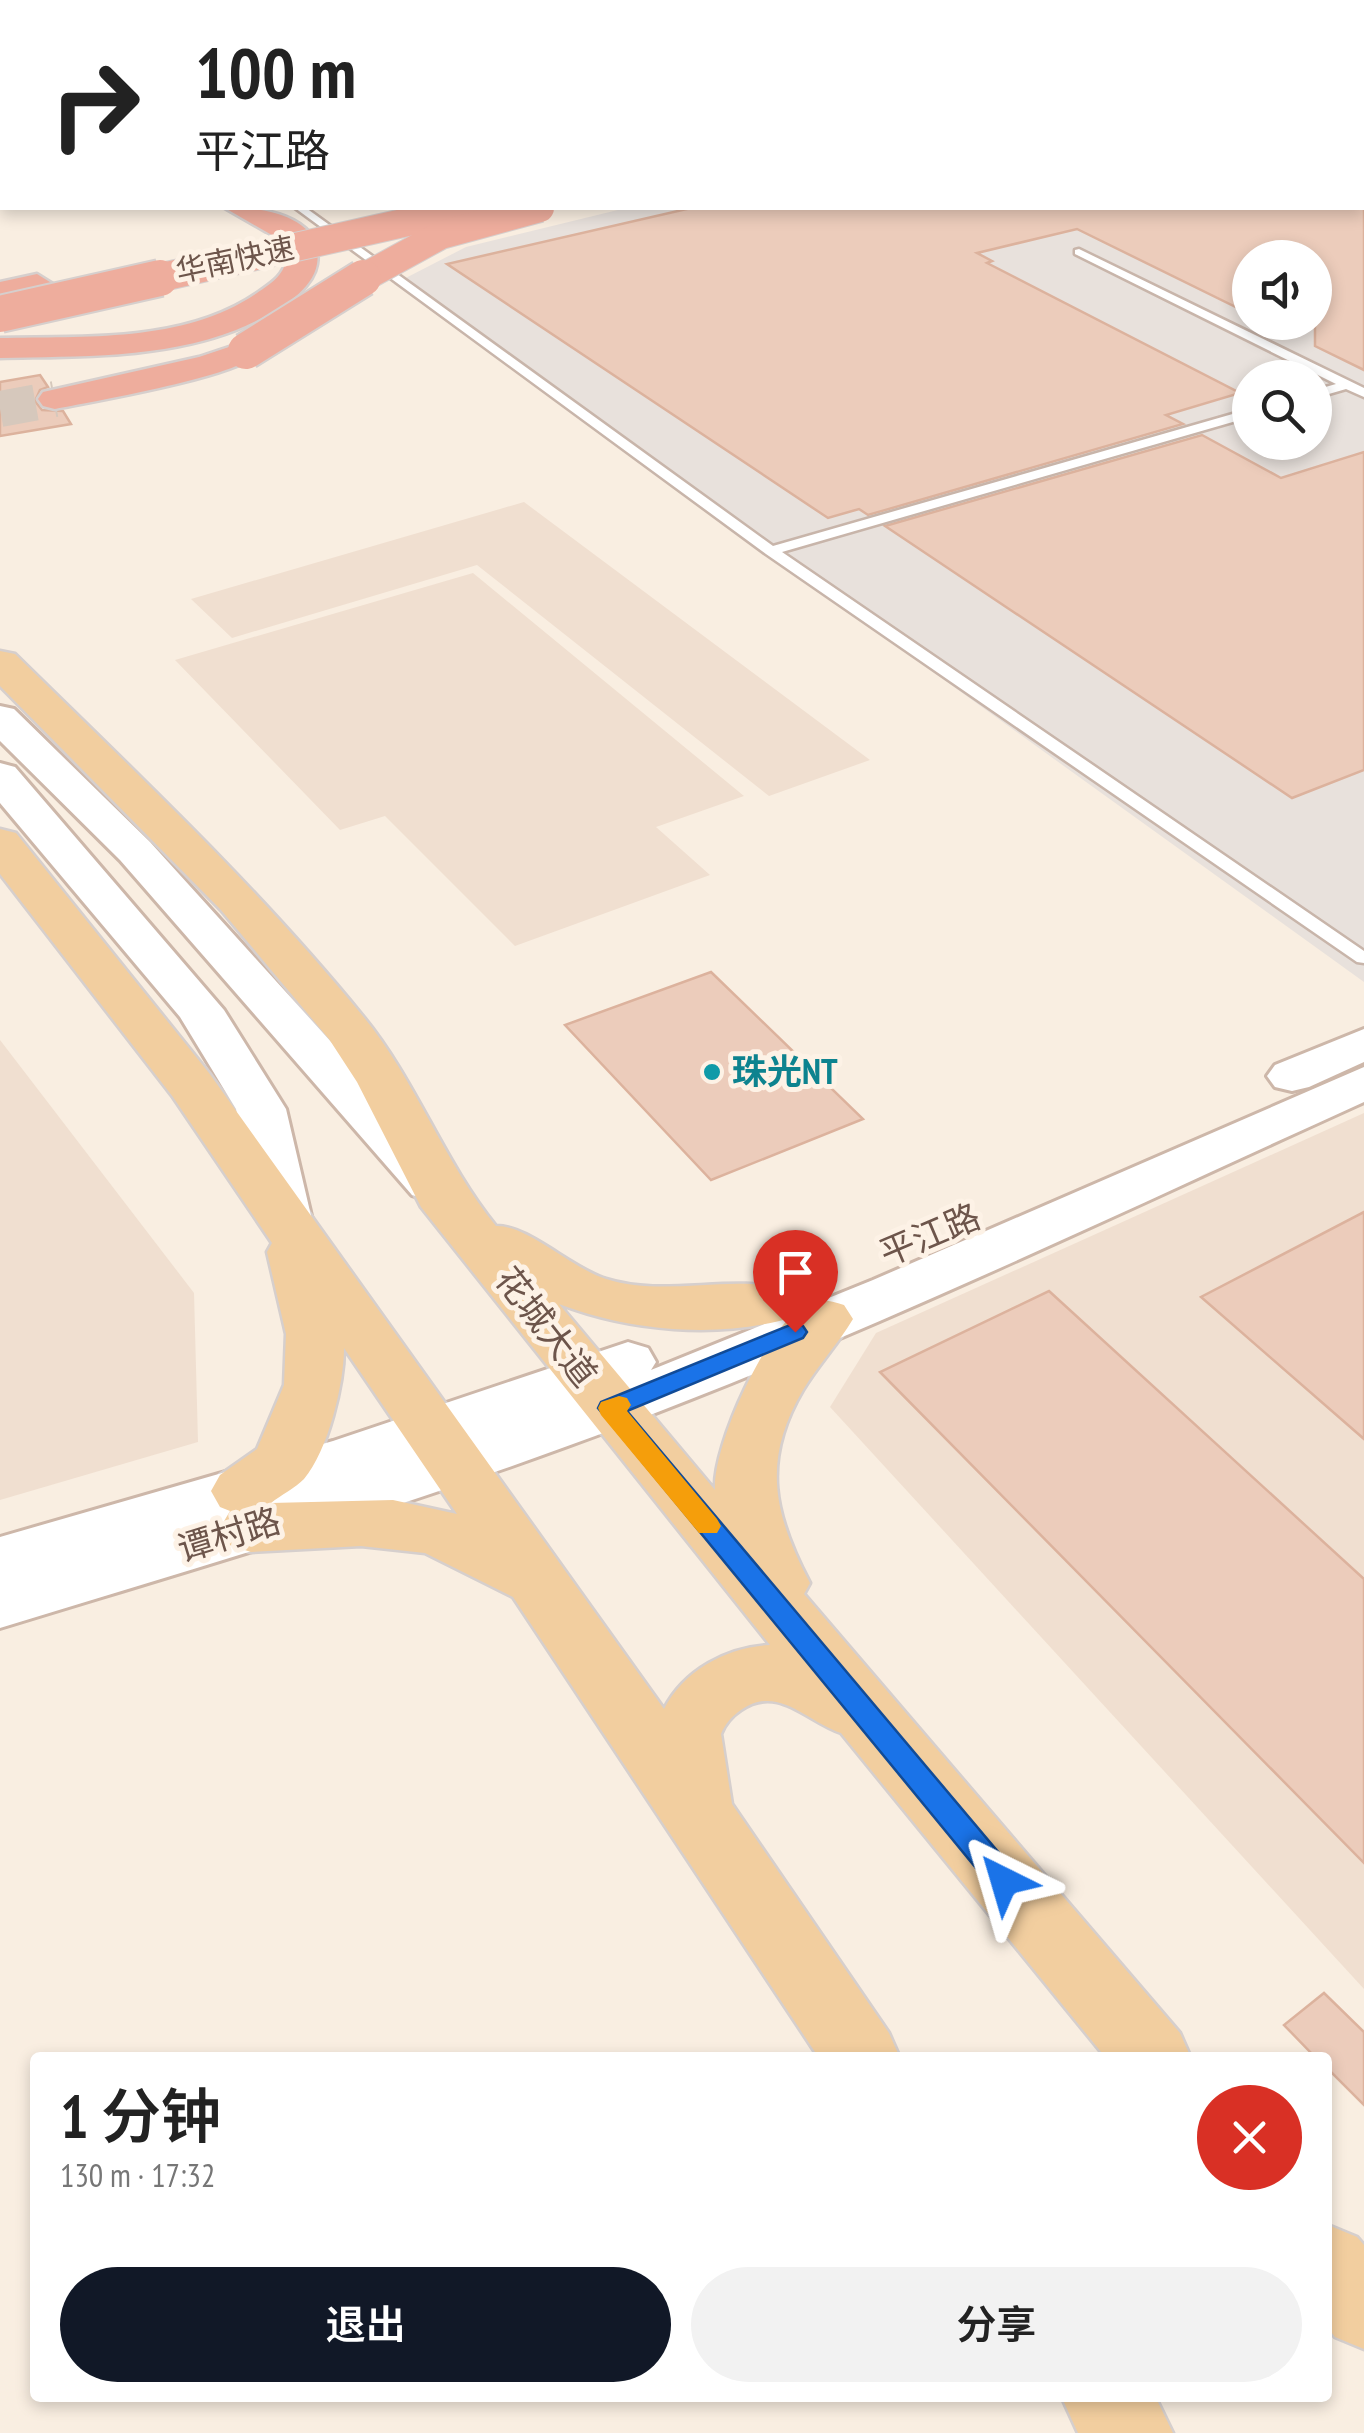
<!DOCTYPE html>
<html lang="zh">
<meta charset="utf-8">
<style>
body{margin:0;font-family:"PT Sans Narrow","Noto Sans SC",sans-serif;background:#f2f2f2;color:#222;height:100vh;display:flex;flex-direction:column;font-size:38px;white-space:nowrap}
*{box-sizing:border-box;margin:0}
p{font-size:32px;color:#767676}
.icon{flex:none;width:55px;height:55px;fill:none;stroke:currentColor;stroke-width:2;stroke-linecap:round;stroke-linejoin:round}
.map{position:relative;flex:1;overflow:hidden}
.drawer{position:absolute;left:30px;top:2052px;width:1302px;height:350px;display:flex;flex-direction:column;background:#fff;border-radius:10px;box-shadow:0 5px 15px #0003}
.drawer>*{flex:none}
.guide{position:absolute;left:0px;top:0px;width:1365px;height:210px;box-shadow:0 5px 15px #0003;background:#fff;color:#222;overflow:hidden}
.buttons{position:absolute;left:1232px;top:240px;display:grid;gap:20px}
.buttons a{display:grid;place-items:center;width:100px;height:100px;border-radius:50%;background:#fff;box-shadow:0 5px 15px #0003;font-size:50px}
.pin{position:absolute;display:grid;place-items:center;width:85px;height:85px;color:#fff;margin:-102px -42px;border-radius:50% 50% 50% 0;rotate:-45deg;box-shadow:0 0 10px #0007}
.pin .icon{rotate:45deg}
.me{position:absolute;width:110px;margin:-55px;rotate:320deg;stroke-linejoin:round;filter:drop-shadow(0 0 8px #0008)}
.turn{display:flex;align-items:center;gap:35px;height:210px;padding:0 30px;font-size:45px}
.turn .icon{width:130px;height:130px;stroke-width:2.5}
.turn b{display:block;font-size:70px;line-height:85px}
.round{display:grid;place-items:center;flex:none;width:105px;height:105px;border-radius:52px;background:#f2f2f2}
.headline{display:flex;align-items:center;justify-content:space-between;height:170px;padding:0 30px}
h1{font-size:60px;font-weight:600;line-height:75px}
.cta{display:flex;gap:20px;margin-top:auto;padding:20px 30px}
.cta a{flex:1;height:115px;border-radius:60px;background:#111827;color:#fff;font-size:40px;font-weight:600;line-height:115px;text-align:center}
.cta a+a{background:#f2f2f2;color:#222}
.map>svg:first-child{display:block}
.residential{fill:#f0dfd0}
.industrial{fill:#e8e1dc;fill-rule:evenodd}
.building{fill:#ecccbb;stroke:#dcb29d;stroke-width:2.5}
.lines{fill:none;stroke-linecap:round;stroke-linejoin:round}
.highway-tunnel{stroke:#d6c8bc;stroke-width:36;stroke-dasharray:36 18;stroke-linecap:butt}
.lane-casing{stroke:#c8b5aa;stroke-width:5}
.secondary-casing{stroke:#cdb7a9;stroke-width:6}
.primary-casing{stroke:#d6cfcd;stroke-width:5}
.highway-casing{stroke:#d6cfcd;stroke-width:5}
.lane{fill:#fff;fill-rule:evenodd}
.secondary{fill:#fff;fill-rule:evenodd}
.primary{fill:#f2ce9f;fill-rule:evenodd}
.highway{fill:#eead9d;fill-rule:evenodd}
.highway-bridge-far1-casing{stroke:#d6cfcd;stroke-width:30;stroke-linecap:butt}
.highway-bridge-casing{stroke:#d6cfcd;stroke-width:40;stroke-linecap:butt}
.highway-bridge-far1{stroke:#eead9d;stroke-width:28}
.highway-bridge{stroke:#eead9d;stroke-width:36}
.route{fill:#1a73e8;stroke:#114b97;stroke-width:2.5}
.slow{fill:#f59e0b}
.culture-dot{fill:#0f9aa8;stroke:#fdf2e6;stroke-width:4}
.labels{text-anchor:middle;stroke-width:10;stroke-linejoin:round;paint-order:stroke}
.far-street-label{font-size:30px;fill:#6d554b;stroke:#fdf2e6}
.culture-label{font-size:35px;font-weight:bold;fill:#0d838f;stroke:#fdf2e6;text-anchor:start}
.street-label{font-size:35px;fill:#6d554b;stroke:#fdf2e6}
</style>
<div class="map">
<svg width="1364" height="2433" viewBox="0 0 1364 2433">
<rect width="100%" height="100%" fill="#f9eee1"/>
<g class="residential">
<polygon points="524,502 870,760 769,796 477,565 232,638 191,599"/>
<polygon points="473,573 744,796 656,827 710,875 515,946 385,816 340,830 175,660"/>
<polygon points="0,1040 194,1293 198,1442 0,1500"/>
<polygon points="1364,1113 1364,1989 830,1407 876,1333"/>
</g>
<g class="industrial">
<polygon points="0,0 1211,0 2,2 2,123"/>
<path d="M1364,31V982L394,284L466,247L626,208H1362ZM1250,258H1315V322H1250ZM1250,378H1315V442H1250Z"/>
</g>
<g class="building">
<polygon points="691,208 1364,208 1364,370 1315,346 1315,258 1250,258 1250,314 1077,229 977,253 992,261 987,263 1240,393 1166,415 1183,424 868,515 859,509 828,518 447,264"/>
<polygon points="40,375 48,387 40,390 35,401 42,410 63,411 71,424 0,436 0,382"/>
<polygon points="1202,435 1281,478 1364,452 1364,770 1292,798 885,526"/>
<polygon points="711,972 863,1119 711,1180 565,1025"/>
<polygon points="1364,1212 1364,1439 1201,1297"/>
<polygon points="1049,1291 1364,1579 1364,1863 880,1372"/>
<polygon points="1324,1993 1364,2032 1364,2105 1328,2069 1328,2058 1316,2058 1284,2025"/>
</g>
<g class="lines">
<polyline class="highway-tunnel" points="0,409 55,399"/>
<g class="lane-casing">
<g id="lane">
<polygon points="118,0 129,0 131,2 120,2"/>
<polygon points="476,0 487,0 489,2 478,2"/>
<polygon points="849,0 862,0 864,2 852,2"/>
<polygon points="0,112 2,113 2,120 0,120"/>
<polygon points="295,208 306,208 773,546 1250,409 1250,417 782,552 1364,951 1364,963 1357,962 766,554"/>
<polygon points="1079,249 1364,388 1364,397 1346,389 1315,398 1315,390 1336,384 1075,254 1075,250"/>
</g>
</g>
<g class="secondary-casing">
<g id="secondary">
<polygon points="0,706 14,709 150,842 448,1171 456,1183 448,1195 430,1200 412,1195 120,860 0,741"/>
<polygon points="0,763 15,767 224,1010 286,1109 312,1220 305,1232 286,1238 267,1232 260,1220 236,1109 180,1017 0,803"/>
<polygon points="1364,1029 1364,1062 1309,1087 1292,1091 1275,1087 1267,1076 1275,1065"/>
<path d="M1364,1067V1102C1119,1213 876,1330 624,1425C420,1503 209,1564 0,1628V1537L333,1441L628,1342L648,1348L656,1362L651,1370L873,1280Z"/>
</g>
</g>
<g class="primary-casing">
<g id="primary">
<path d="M0,651L15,654C134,771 256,885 362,1015C416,1080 443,1161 496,1226C528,1225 571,1268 606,1279C666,1298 731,1273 790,1290L799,1304L790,1318C718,1339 629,1331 559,1304L715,1490C712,1446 768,1324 806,1304C820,1297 831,1301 844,1305L853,1319C838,1344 818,1365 803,1390C761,1461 774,1515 810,1583L804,1594L1180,2033L1191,2058H1106L841,1733C806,1721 778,1684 741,1710C732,1716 725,1724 721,1734L732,1804L889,2033L900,2058H819L513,1597L425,1553L361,1546L251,1552L229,1545L220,1528L230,1511L220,1507L211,1491L220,1475L257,1449L284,1385L286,1334L267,1252L272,1243L173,1097L0,874V829L16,833L209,1073L664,1709C684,1670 727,1647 770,1645L421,1207L357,1082L329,1039L221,910L0,686ZM344,1348L457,1514L393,1500L271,1503C281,1495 295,1488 304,1479C328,1451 344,1384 344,1348Z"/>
<polygon points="1328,2225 1357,2237 1364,2245 1364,2349 1335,2337 1328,2328"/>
<polygon points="1062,2398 1156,2398 1173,2433 1078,2433"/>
</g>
</g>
<g class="highway-casing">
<g id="highway">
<polygon points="1364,6 1364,22 1362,22 1362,7"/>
<polygon points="2,182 2,200 0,201 0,183"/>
<path d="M225,208C257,206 325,215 317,264C312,296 262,319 236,330C162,359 78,356 0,358V338C84,336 184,343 257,293C270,284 284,276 286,259L277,238Z"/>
<polygon points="37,274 53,284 48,291 0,302 0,282"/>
<path d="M241,343L253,346L258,353C242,376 90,402 55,409L43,406L38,399L43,392L199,357Z"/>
</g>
</g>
<use href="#lane" class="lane"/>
<use href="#secondary" class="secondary"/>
<use href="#primary" class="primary"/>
<use href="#highway" class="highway"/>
<g class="highway-bridge-far1-casing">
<g id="highway-bridge-far1">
<polyline points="149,280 470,208"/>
<polyline points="359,280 441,235 540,208"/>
</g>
</g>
<g class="highway-bridge-casing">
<g id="highway-bridge">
<polyline points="0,314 160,278"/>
<polyline points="246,351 363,278"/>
</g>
</g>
<use href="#highway-bridge-far1" class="highway-bridge-far1"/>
<use href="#highway-bridge" class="highway-bridge"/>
</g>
<polygon class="route" points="795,1323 803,1326 807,1332 803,1338 627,1411 1015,1872 1019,1881 1015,1890 1004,1894 994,1890 598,1408 601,1402"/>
<polygon class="slow" points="619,1396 627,1398 631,1405 627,1411 717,1519 721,1526 717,1533 699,1533 601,1415 598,1408 601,1402"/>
<circle class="culture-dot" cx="712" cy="1072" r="10"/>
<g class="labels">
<g class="far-street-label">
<text transform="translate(235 260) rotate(-12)" y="10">华南快速</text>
</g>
<g class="culture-label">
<text x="732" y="1084">珠光NT</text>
</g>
<g class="street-label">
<text transform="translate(930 1235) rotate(-23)" y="12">平江路</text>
<text transform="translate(546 1327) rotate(52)" y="12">花城大道</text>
<text transform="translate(229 1535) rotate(-17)" y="12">谭村路</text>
</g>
</g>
</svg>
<div class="buttons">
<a><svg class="icon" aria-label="sound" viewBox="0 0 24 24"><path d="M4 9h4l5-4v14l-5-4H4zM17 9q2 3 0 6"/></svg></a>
<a><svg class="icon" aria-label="search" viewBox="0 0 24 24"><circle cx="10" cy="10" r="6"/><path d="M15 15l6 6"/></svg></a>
</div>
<div class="pin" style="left:795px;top:1332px;background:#d93025"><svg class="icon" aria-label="arrive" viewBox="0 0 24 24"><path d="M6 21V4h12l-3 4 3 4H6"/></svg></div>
<svg class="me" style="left:1004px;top:1881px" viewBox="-20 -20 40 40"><path d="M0-17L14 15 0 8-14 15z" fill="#1a73e8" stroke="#fff" stroke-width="4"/></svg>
<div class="guide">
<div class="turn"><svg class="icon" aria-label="right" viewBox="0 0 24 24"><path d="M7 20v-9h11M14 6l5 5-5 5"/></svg><div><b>100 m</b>平江路</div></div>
</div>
<section class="drawer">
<div class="headline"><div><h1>1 分钟</h1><p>130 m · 17:32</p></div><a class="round" style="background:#d93025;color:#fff"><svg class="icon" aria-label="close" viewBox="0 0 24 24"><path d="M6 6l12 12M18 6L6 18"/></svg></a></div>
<div class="cta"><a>退出</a><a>分享</a></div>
</section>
</div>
